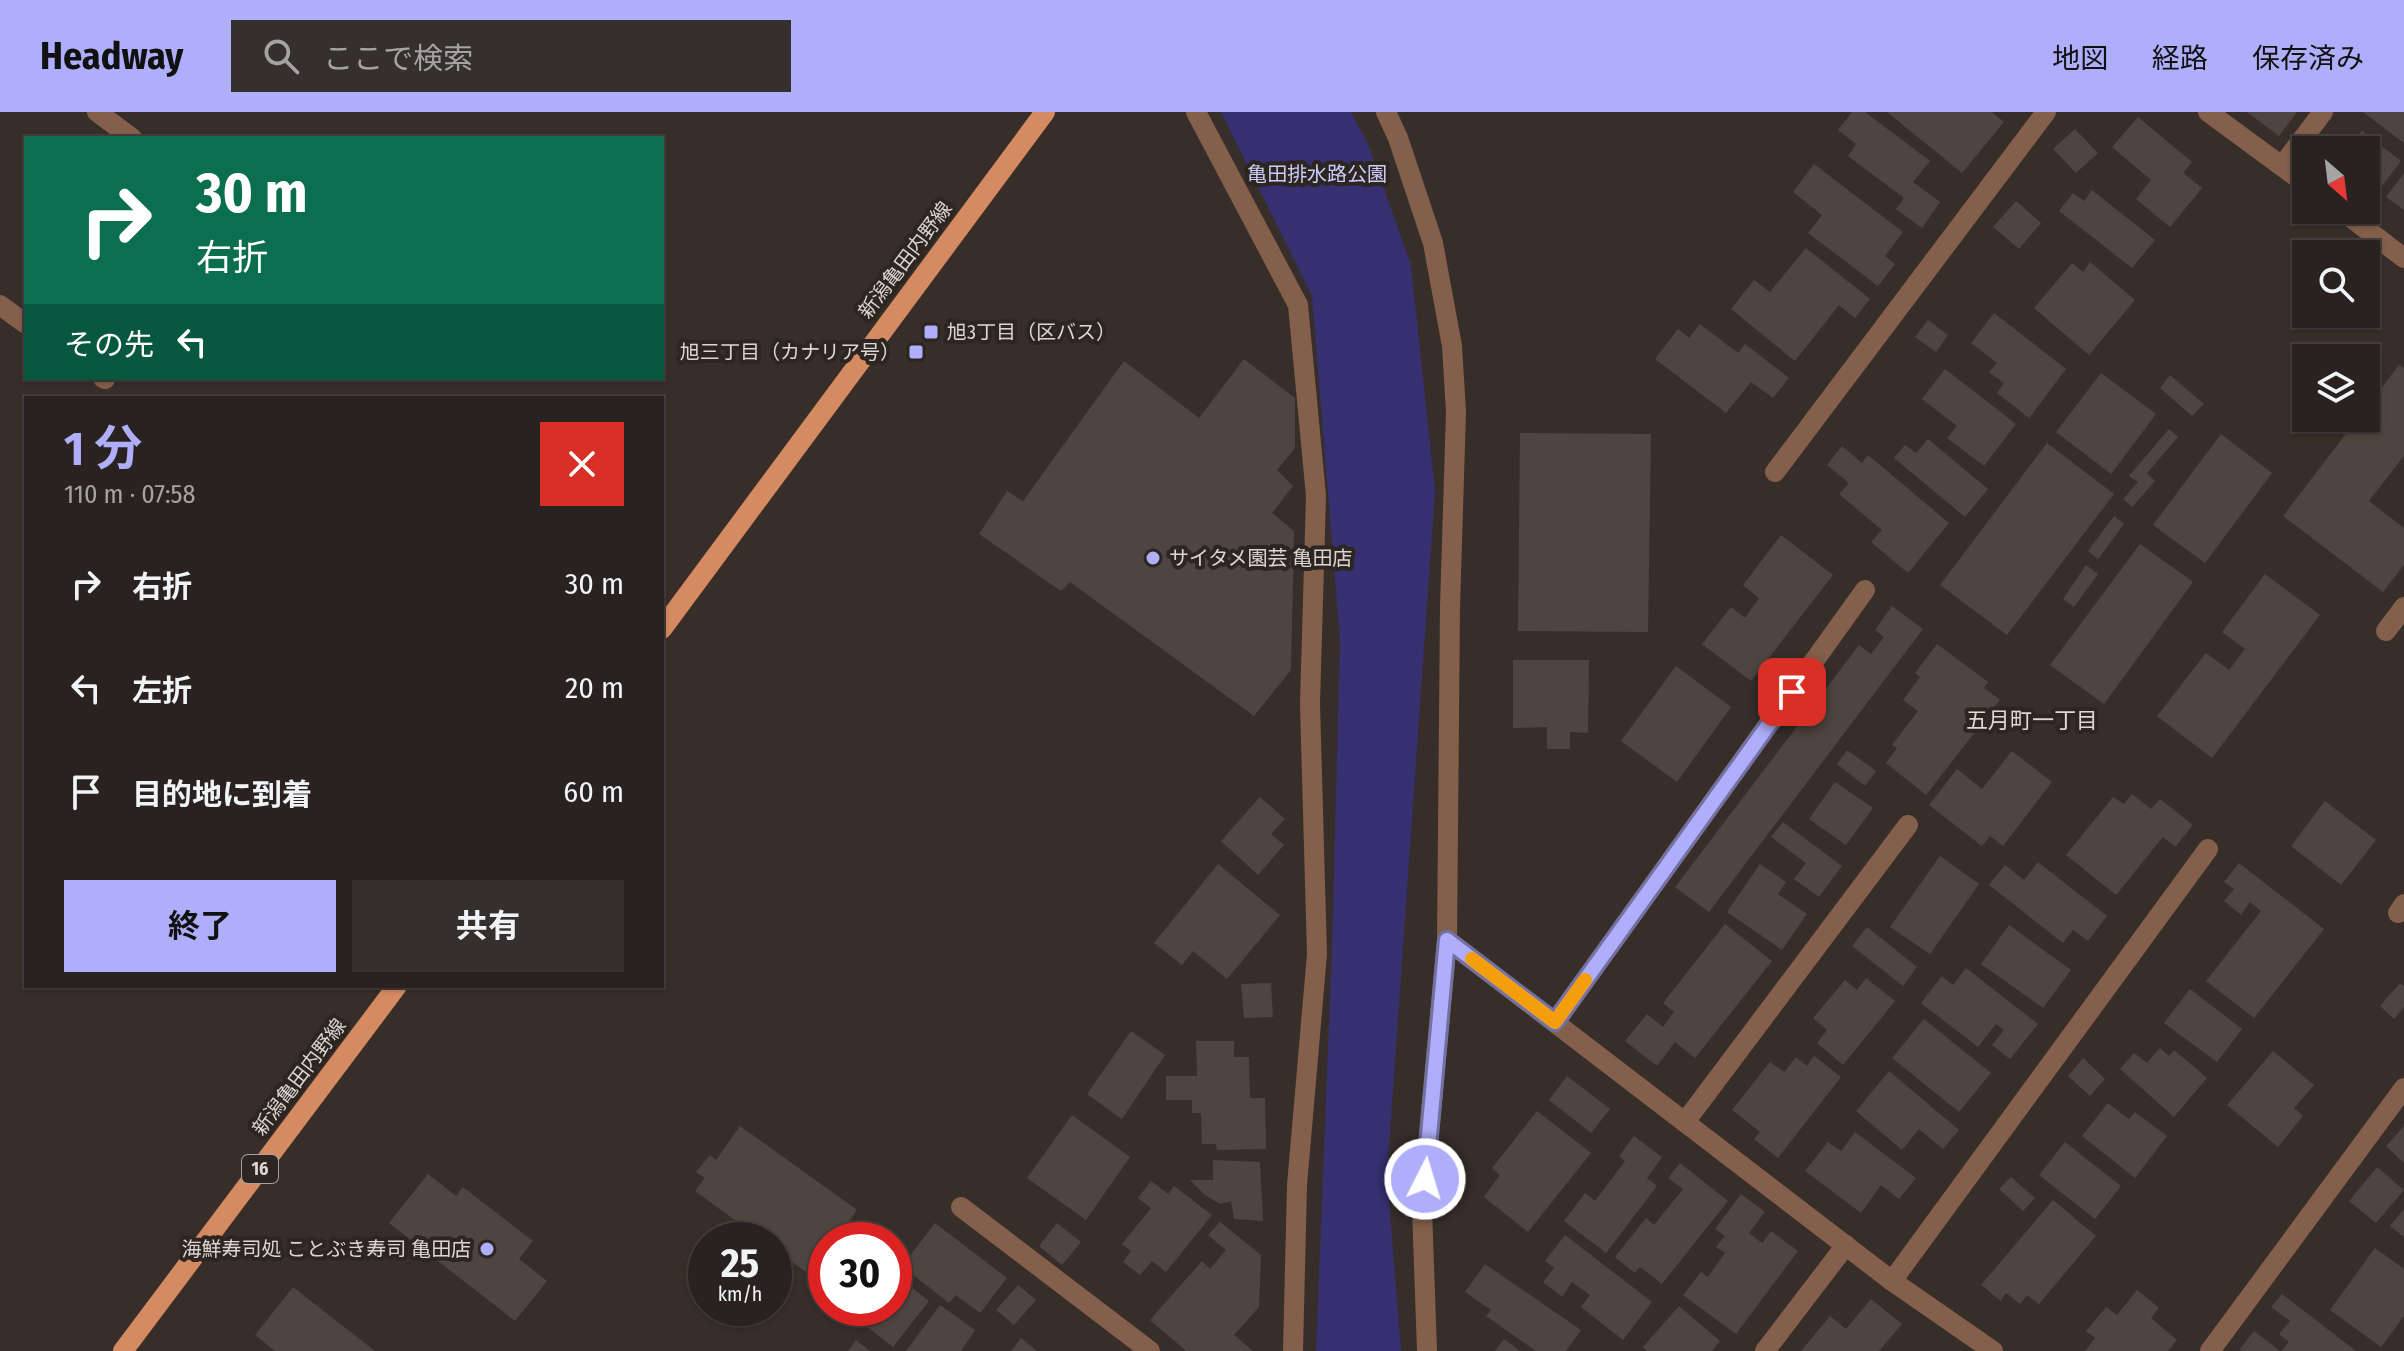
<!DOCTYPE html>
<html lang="ja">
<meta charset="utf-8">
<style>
body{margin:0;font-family:"Fira Sans Condensed","Noto Sans JP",sans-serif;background:#352f2d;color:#f1f3f6;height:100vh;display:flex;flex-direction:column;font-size:30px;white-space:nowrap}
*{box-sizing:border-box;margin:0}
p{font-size:26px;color:#a5a4a5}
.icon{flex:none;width:44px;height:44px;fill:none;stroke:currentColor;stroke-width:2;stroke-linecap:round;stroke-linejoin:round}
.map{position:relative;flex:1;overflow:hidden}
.panel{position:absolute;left:24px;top:284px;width:640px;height:592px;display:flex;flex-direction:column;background:#292220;border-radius:0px;box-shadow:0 2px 6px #0004,0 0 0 2px #453f3e}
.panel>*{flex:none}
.hud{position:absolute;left:24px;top:24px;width:640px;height:244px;border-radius:0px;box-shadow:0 2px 6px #0004,0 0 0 2px #453f3e;background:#0b6e4f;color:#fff;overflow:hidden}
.needle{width:52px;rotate:152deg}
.fabs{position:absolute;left:2292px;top:24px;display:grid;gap:16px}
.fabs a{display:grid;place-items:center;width:88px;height:88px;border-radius:0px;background:#292220;box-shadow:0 2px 6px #0004,0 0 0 2px #453f3e;font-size:40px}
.speed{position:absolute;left:688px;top:1110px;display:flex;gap:16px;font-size:40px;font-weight:700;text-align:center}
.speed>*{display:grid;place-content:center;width:104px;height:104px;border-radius:50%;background:#292220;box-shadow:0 2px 6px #0004,0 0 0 2px #453f3e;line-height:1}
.speed small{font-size:20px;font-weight:400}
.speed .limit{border:12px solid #d22;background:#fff;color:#111}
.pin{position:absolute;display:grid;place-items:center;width:68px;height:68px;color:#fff;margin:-34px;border-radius:16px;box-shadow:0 4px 12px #0006}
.me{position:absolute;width:88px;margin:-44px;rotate:5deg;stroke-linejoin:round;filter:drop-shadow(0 0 6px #0008)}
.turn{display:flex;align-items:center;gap:28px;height:168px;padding:0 40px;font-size:36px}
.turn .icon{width:104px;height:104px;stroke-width:2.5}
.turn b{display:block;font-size:56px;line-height:68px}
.then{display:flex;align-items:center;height:76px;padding:0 40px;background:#0003;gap:16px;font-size:30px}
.round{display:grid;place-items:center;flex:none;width:84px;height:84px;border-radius:0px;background:#352f2d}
.head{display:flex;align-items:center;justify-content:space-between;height:136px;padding:0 40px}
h1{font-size:48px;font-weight:700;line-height:60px;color:#afaefa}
.cta{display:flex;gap:16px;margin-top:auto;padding:16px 40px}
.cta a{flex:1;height:92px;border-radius:0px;background:#afaefa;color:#111;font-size:32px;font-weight:700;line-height:92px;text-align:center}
.cta a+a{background:#352f2d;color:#f1f3f6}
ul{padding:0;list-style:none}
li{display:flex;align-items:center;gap:24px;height:104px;padding:0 40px}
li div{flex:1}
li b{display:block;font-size:30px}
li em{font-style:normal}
header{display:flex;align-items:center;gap:48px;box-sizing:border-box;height:112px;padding:0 40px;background:#afaefa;color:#111}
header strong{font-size:38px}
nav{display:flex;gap:44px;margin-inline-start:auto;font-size:28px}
.search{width:560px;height:72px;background:#352f2d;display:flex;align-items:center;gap:20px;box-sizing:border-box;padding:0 28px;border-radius:0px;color:#a5a4a5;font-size:30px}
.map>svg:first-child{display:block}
.green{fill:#363071}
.building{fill:#4f4540}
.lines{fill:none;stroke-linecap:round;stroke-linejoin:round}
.lane{stroke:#845f4b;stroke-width:20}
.street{stroke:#845f4b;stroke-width:20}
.primary{stroke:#d68a61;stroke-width:20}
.route-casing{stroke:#7271a2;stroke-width:20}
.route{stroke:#afaefa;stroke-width:14}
.slow{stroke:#f59e0b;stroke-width:14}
.poi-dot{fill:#afaefa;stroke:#2d2520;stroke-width:3}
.labels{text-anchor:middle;stroke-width:8;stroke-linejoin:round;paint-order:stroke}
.shield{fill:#2d2520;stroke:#a7a19d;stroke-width:2}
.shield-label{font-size:18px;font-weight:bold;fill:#dbd6d3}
.park-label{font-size:20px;fill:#cbccf9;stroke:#2d2520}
.street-label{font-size:20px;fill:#dbd6d3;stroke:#2d2520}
.poi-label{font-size:20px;fill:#dbd6d3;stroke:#2d2520;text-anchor:start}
.neighbourhood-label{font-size:22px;fill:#e1d6d0;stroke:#2d2520}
</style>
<header>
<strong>Headway</strong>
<div class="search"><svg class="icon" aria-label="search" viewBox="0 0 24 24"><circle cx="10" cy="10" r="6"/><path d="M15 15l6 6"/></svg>ここで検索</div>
<nav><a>地図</a><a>経路</a><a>保存済み</a></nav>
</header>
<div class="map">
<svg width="2404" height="1239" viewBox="0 0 2404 1239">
<rect width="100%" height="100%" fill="#372e2a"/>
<polygon class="green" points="1221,0 1351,0 1368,32 1411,153 1435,379 1387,1063 1401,1239 1316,1239 1332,837 1340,529 1312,184"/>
<g class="building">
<polygon points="1852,0 1865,0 1930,49 1913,70 1940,90 1922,116 1896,97 1904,86 1848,44 1856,32 1838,18"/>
<polygon points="1887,0 1992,0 2004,10 1962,61"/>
<polygon points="2247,0 2297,0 2279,24"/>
<polygon points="2363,0 2404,0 2404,31"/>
<polygon points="2138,5 2192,50 2183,61 2202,76 2170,115 2136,87 2151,68 2112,35"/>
<polygon points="2075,17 2098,41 2076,61 2053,37"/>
<polygon points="2362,19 2401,49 2373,86 2366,80 2366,38 2348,38"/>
<polygon points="1814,52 1903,120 1885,144 1895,152 1878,174 1808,121 1822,103 1793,80"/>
<polygon points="2404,61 2404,98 2386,85"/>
<polygon points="2092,78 2155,128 2132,156 2059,99 2073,81 2084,89"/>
<polygon points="2016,89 2041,111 2019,137 1993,115"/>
<polygon points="1806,136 1870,187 1855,206 1839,193 1795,249 1731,197 1754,168 1770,180"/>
<polygon points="2090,150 2135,188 2089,243 2034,196 2072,151 2083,160"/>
<polygon points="1994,201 2066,257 2029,306 1997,281 2004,271 1989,260 1997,251 1971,231"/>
<polygon points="1928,208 1948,223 1936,240 1915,225"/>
<polygon points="1700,212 1738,241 1745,232 1789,266 1773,286 1751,270 1726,301 1655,247 1678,217 1689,226"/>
<polygon points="1244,247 1295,286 1295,336 1277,358 1293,374 1272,401 1294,419 1291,558 1254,604 1070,470 1061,479 979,422 1007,379 1023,389 1124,249 1199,306"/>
<polygon points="2399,253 2404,256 2404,344 2369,389 2404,416 2404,453 2383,480 2283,404 2358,306 2366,306 2366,296"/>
<polygon points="1945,257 2016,312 1984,354 1947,326 1957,314 1922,287"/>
<polygon points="2101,261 2156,302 2111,362 2056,320"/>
<polygon points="2170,263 2204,292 2192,304 2160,276"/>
<polygon points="2169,317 2178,325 2147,361 2155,369 2132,395 2123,387 2138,370 2129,364"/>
<polygon points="1520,321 1651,322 1648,520 1518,519"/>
<polygon points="2221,322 2272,361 2205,451 2153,413"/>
<polygon points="1928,327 1988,377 1965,405 1894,346 1905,333 1916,341"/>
<polygon points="2047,331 2114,382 2007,523 1940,473"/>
<polygon points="1842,334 1862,351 1868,343 1949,411 1908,461 1871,430 1882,418 1839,382 1849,371 1827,353"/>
<polygon points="2114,404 2124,412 2098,447 2088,439"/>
<polygon points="1781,423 1833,463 1751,569 1702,532 1731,495 1745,506 1759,486 1743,473"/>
<polygon points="2140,432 2193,470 2104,592 2050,553"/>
<polygon points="2086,453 2098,462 2074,495 2063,487"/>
<polygon points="2265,462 2320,503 2212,646 2157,604 2206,541 2229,558 2245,537 2222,520"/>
<polygon points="1892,494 1923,517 1709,800 1675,775 1859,533 1871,542 1884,525 1875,518"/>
<polygon points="1937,532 1988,570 1984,576 2000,588 1926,683 1886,651 1897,636 1892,633 1918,599 1903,588 1920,565 1915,561"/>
<polygon points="1513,548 1589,548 1588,621 1570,620 1570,637 1547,637 1547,615 1513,616"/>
<polygon points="1676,554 1731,595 1677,670 1621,629"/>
<polygon points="1847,638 1876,659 1865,674 1837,652"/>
<polygon points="2012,639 2052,670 2003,734 1990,724 1982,734 1929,693 1957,657 1982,677"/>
<polygon points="1835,670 1873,696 1846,733 1809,707"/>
<polygon points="2132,682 2151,697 2160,687 2193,713 2175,735 2163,725 2116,783 2066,743 2113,685 2124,692"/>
<polygon points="1260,685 1285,707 1271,722 1284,733 1258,763 1221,729"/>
<polygon points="2325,689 2376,728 2341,773 2291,734"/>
<polygon points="1783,710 1842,754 1819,785 1794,767 1806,751 1771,725"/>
<polygon points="1940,744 1979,772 1930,842 1890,815"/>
<polygon points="2038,750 2107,804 2088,829 2073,818 2063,831 1989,773 2005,753 2024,768"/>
<polygon points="2239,751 2324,817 2254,906 2206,869 2261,799 2250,790 2241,803 2224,789 2234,777 2224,770"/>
<polygon points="1218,752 1280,803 1227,867 1193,839 1182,853 1154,831"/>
<polygon points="1760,752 1786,770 1778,782 1807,802 1782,838 1727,800"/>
<polygon points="1725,812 1772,849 1695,946 1675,930 1657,954 1625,929 1647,902 1663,915 1674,900 1663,891"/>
<polygon points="2009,813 2071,858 2043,896 1981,852"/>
<polygon points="1867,815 1917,855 1903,874 1852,834"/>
<polygon points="1966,856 2038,912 2010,947 1992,933 2004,918 1996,912 1978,935 1921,891 1942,864 1953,873"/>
<polygon points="1866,866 1895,889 1843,953 1817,931 1827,918 1813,906 1845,868 1857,878"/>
<polygon points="1271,871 1273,905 1244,906 1241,872"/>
<polygon points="2400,871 2404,874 2404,895 2394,907 2380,894"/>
<polygon points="2190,877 2242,917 2217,950 2164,911"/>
<polygon points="1924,907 1991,961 1959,1000 1892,946"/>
<polygon points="1131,919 1165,943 1122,1007 1087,982"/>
<polygon points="1196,929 1234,929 1234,945 1249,945 1250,986 1265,986 1266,1037 1217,1038 1216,1032 1202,1032 1201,1001 1192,1001 1192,988 1166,988 1166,964 1197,964"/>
<polygon points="2160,936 2169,944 2174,938 2207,966 2174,1005 2120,957 2134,941 2147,951"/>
<polygon points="2273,939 2314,973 2294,996 2303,1004 2278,1035 2227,993"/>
<polygon points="1814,944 1841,965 1778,1046 1754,1027 1760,1020 1732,998 1770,950 1784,960 1796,945 1807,954"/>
<polygon points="2083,946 2105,967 2090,984 2068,964"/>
<polygon points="1889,959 1959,1018 1943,1037 1919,1017 1902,1038 1856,999"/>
<polygon points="1567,964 1610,997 1591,1021 1549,988"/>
<polygon points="2108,991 2129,1007 2135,1000 2167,1024 2135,1066 2082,1024"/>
<polygon points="1537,999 1591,1041 1528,1120 1484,1085 1500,1063 1492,1056"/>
<polygon points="1072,1003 1130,1045 1086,1108 1027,1066"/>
<polygon points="740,1014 857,1098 850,1108 863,1118 856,1128 826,1128 826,1169 824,1173 774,1137 774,1128 762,1128 695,1079 705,1066 696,1060 710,1043 716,1048"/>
<polygon points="2404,1014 2404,1051 2386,1034"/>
<polygon points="1855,1020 1916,1066 1899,1087 1881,1073 1861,1101 1805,1059 1828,1030 1841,1039"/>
<polygon points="1634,1024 1662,1045 1647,1066 1657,1074 1606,1141 1564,1109 1585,1081 1595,1089 1625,1049 1619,1044"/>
<polygon points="2065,1030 2121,1074 2095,1107 2039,1063"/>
<polygon points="1213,1048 1260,1050 1263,1109 1234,1107 1231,1089 1220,1092 1205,1083 1190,1068 1213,1068"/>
<polygon points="1680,1051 1728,1089 1662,1172 1640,1155 1635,1161 1615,1145 1646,1106 1654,1113 1683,1077 1668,1066"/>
<polygon points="2377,1055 2404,1078 2376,1111 2349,1089"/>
<polygon points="428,1062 456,1084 463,1075 533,1129 519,1147 547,1169 515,1209 389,1111"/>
<polygon points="2011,1065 2035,1086 2023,1099 1999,1077"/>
<polygon points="1151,1069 1168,1082 1174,1074 1212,1103 1166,1160 1152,1149 1140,1163 1123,1150 1131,1139 1122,1132 1151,1096 1138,1086"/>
<polygon points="1741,1082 1765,1100 1749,1121 1762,1131 1771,1119 1798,1139 1736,1222 1683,1183 1701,1160 1708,1165 1725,1141 1716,1135 1725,1124 1715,1117"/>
<polygon points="2053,1088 2096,1124 2039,1192 2027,1183 2020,1192 2006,1181 2001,1189 1981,1173"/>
<polygon points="2404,1097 2404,1125 2390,1114"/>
<polygon points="1220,1110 1261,1143 1259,1195 1234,1223 1253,1239 1186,1239 1150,1208 1202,1149 1210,1157 1226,1138 1208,1123"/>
<polygon points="935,1111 1007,1166 980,1201 956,1183 949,1191 902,1154"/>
<polygon points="1057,1111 1081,1130 1062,1153 1039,1134"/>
<polygon points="1565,1123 1652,1190 1623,1228 1581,1195 1590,1183 1572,1170 1562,1185 1543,1170 1554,1156 1545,1149"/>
<polygon points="2375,1136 2404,1157 2404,1204 2381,1235 2330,1198"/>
<polygon points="1485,1152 1581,1218 1566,1239 1536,1239 1486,1204 1491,1198 1465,1180"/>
<polygon points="901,1167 929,1189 893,1235 857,1207 866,1196 894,1196 894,1175"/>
<polygon points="1018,1173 1036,1188 1014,1213 996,1198"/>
<polygon points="293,1175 375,1239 275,1239 255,1223"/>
<polygon points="2137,1178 2159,1196 2151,1206 2177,1228 2168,1239 2085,1239 2095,1226 2086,1219 2106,1195 2117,1203"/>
<polygon points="2282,1182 2356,1239 2281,1239 2289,1230 2279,1222 2290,1209 2271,1195"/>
<polygon points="1871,1187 1902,1212 1879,1239 1801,1239 1830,1204 1846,1217"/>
<polygon points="940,1193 975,1218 961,1239 906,1239"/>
<polygon points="1679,1194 1720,1229 1712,1239 1647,1239 1643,1235"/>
<polygon points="2254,1219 2280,1239 2242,1239 2240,1237"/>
<polygon points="1021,1226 1037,1239 1011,1239"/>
<polygon points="1504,1227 1520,1239 1495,1239"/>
<polygon points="856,1228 870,1239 848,1239"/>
</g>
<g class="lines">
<polyline class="lane" points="97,0 132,26"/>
<g class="street">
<polyline points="1196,0 1298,193 1316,384 1310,592 1317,842 1297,1073 1293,1239"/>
<polyline points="1386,0 1398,26 1433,131 1452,234 1456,300 1450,495 1447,828 1422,1097 1427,1239"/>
<polyline points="2208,0 2306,72"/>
<polyline points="2282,54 2323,0"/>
<polyline points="2341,98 2404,146"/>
<polyline points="0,193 26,212"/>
<polyline points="103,266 105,267"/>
<polyline points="1775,360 2046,0"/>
<polyline points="2386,519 2404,495"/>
<polyline points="2398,801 2404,792"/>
<polyline points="1447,828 1892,1169 1993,1239"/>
<polyline points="1555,910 1865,478"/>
<polyline points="1685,1010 1908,713"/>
<polyline points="961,1095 1150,1239"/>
<polyline points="1892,1169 2208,737"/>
<polyline points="1765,1239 1846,1133"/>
<polyline points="2210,1239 2404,976"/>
</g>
<g class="primary">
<polyline points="662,517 1045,0"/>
<polyline points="123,1239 397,874"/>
</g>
</g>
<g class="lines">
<g class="route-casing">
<polyline id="route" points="1425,1067 1447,828 1555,910 1792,580"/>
</g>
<use href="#route" class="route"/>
<polyline class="slow" points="1472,847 1555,910 1585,868"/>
</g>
<g class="poi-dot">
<rect x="923" y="212" width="16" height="16" rx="4"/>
<rect x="908" y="232" width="16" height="16" rx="4"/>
<circle cx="1153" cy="446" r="8"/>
<circle cx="487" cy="1137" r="8"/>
</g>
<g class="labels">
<rect class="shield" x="242" y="1043" width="36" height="28" rx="6"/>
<g class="shield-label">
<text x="260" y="1063">16</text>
</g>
<g class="park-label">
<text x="1317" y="69">亀田排水路公園</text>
</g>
<g class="street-label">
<text transform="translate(905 148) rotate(-53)" y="7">新潟亀田内野線</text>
<text transform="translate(299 965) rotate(-53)" y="7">新潟亀田内野線</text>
</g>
<g class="poi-label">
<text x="947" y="227">旭3丁目（区バス）</text>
<text x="900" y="247" text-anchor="end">旭三丁目（カナリア号）</text>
<text x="1169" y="453">サイタメ園芸 亀田店</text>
<text x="471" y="1144" text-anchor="end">海鮮寿司処 ことぶき寿司 亀田店</text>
</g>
<g class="neighbourhood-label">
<text x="2032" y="616">五月町一丁目</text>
</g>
</g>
</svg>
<div class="fabs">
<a><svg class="needle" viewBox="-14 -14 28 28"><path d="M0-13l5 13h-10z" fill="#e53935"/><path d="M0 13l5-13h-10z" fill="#a5a4a5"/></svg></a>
<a><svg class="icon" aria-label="search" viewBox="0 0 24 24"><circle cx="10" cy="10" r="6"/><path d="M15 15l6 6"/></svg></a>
<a><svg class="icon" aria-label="layers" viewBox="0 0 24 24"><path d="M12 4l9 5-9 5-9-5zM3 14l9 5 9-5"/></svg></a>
</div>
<div class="speed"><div>25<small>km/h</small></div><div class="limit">30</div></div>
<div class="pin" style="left:1792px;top:580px;background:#d93025"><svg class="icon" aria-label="arrive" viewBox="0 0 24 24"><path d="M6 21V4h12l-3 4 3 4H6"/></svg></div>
<svg class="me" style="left:1425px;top:1067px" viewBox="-20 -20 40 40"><circle r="17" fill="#afaefa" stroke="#fff" stroke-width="3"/><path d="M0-11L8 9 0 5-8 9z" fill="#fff"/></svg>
<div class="hud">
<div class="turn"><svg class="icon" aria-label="right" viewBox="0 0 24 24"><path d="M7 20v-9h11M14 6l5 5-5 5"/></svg><div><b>30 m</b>右折</div></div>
<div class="then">その先<svg class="icon" aria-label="left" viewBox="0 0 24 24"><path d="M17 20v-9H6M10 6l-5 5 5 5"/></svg></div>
</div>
<section class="panel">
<div class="head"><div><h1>1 分</h1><p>110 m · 07:58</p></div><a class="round" style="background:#d93025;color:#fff"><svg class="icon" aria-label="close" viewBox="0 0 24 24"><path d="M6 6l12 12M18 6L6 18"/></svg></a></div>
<ul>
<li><svg class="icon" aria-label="right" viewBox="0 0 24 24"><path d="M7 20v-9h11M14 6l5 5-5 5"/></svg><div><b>右折</b></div><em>30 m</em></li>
<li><svg class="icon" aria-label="left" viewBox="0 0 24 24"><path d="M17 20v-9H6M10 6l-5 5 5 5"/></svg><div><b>左折</b></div><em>20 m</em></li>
<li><svg class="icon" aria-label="arrive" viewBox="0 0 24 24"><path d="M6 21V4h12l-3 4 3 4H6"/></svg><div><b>目的地に到着</b></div><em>60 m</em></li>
</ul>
<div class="cta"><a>終了</a><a>共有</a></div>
</section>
</div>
